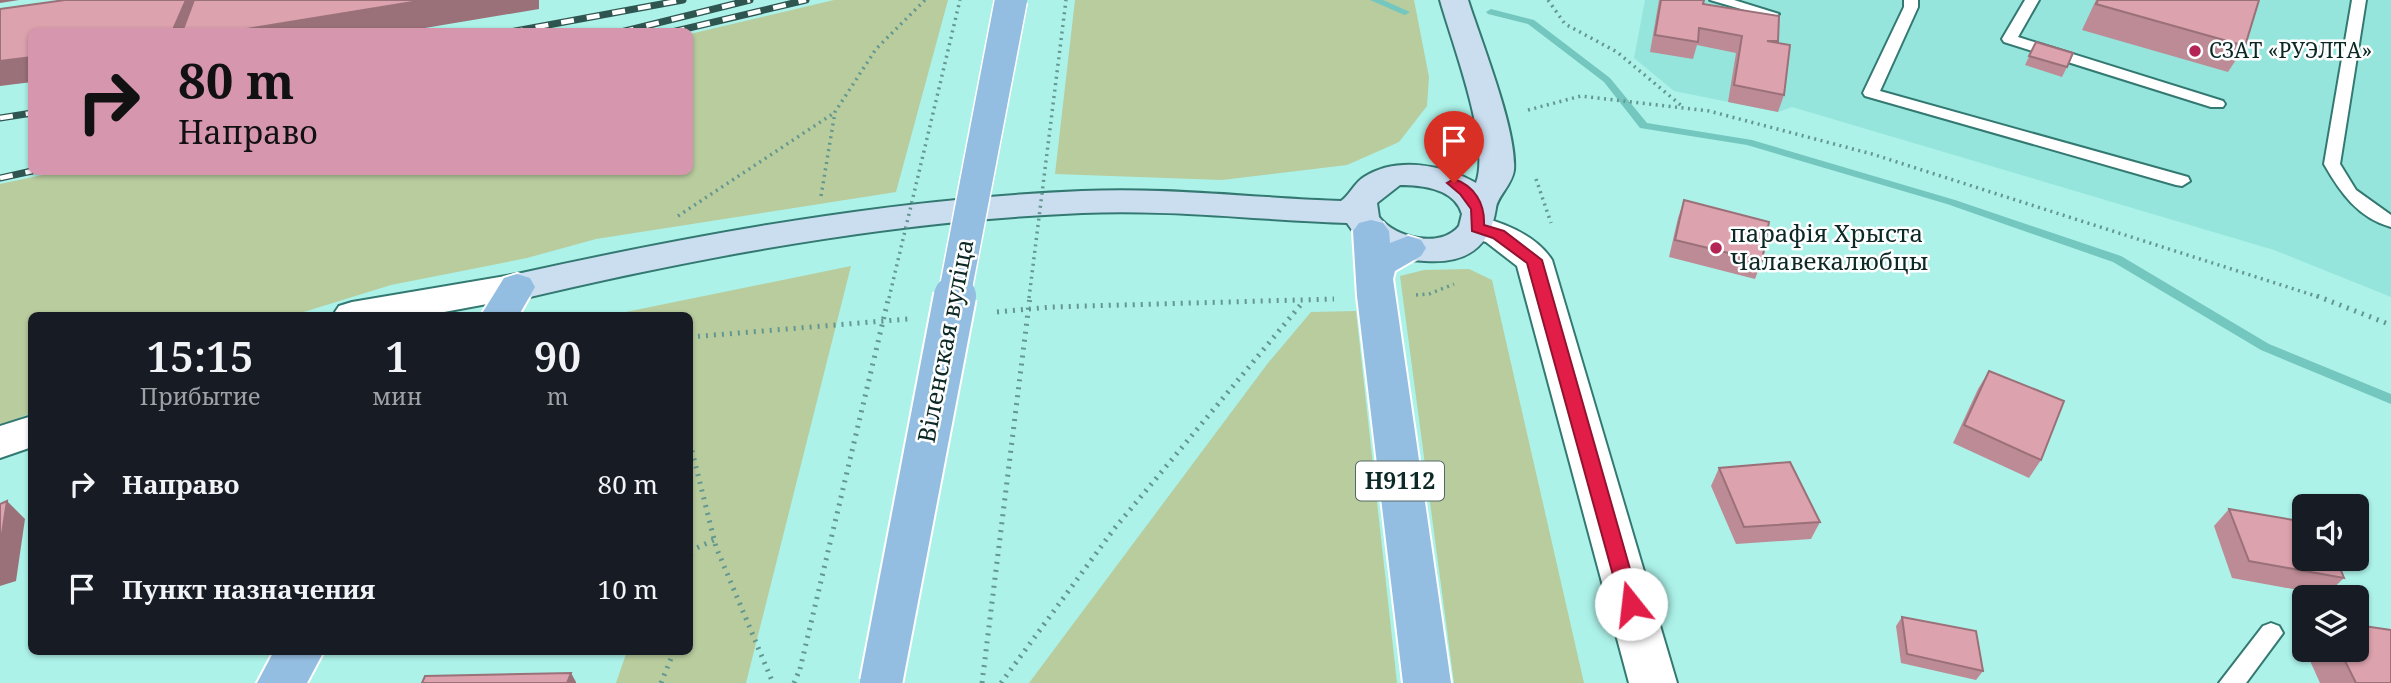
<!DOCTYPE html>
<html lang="ru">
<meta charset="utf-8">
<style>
body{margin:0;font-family:"Noto Serif",serif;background:#20242c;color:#f1f3f6;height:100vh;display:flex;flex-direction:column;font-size:26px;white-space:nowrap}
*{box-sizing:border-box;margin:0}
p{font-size:23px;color:#9ea1a6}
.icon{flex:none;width:38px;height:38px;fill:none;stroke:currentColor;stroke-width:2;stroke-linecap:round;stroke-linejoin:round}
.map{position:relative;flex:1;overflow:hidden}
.drawer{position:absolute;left:28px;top:312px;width:665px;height:343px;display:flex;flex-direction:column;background:#171b24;border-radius:10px;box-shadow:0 2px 5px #0004}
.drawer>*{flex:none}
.banner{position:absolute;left:28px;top:28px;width:665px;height:147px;border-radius:10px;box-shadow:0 2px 5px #0004;background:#d696ae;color:#111;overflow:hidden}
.fabs{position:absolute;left:2292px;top:494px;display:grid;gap:14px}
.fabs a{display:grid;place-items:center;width:77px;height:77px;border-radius:10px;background:#171b24;box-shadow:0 2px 5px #0004;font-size:35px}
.pin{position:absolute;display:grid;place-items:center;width:60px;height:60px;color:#fff;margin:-72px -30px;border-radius:50% 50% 50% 0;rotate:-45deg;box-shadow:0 0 7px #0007}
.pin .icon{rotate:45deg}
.me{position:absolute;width:77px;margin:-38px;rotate:344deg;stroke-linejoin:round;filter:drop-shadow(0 0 5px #0008)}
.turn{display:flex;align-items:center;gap:24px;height:147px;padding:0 35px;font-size:32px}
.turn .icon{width:91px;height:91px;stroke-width:2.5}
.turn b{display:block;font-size:49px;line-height:60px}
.eta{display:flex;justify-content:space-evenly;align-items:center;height:119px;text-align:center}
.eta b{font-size:42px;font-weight:600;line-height:49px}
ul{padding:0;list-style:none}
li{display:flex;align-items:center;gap:21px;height:105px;padding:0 35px}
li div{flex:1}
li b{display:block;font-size:26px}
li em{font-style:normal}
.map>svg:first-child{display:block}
.built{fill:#95e5dc}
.green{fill:#b8cc9e}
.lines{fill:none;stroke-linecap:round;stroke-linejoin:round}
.stream{fill:#74c7be;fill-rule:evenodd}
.lane-casing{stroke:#337972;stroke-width:4}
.street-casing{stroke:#337972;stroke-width:4}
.secondary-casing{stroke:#337972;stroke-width:4}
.primary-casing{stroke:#fff;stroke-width:4}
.path-far1{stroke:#639790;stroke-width:3.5;stroke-dasharray:2 4.5;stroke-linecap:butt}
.path{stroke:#639790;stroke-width:5;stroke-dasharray:2 6;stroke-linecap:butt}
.lane{fill:#fff;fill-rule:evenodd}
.street{fill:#fff;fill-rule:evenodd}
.secondary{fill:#cadef0;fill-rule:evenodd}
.primary{fill:#94bee1;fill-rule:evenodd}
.rail-casing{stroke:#2f5550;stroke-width:7}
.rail{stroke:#fff;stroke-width:4.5;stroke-dasharray:13;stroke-linecap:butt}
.primary-bridge-far1-casing{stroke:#fff;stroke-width:35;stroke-linecap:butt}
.primary-bridge-casing{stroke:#fff;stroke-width:46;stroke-linecap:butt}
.path-bridge-far1{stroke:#639790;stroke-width:3.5;stroke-dasharray:2 4.5;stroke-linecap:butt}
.path-bridge{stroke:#639790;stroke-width:5;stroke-dasharray:2 6;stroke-linecap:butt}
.primary-bridge-far1{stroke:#94bee1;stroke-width:32}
.primary-bridge{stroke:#94bee1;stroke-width:42}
.wall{fill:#bd8b95}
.shaded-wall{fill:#9a7179}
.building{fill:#dca2ad;stroke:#9a7179;stroke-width:2}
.route{fill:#e11d48;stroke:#92132f;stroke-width:2}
.poi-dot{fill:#b42555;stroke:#fff;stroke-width:2.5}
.labels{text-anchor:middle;stroke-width:5;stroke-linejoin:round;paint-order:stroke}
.far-poi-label{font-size:21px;fill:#0c2926;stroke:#fff;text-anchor:start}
.shield{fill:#fff;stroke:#556967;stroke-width:2}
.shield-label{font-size:23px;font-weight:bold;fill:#0c2926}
.poi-label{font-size:24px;fill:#0c2926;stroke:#fff;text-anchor:start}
.street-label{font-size:24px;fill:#0c2926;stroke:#fff}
</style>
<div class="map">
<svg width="2391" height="683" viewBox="0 0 2391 683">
<rect width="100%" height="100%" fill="#acf2e9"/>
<polygon class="built" points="1645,0 2391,0 2391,297 2274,250 1792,107 1778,112 1674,91 1634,58"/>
<g class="green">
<polygon points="834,0 948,0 896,192 596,239 527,258 391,285 294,315 32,315 31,413 0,426 0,184 56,172 690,172 690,34"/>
<polygon points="1075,0 1414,0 1429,77 1427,106 1399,142 1347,165 1222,180 1055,174"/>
<polygon points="851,266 746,683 616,683 627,651 690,651 690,315 611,315"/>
<polygon points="1469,269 1492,280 1584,683 1454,683 1400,276 1424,270"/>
<polygon points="1356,311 1397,683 1029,683 1268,363 1311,312"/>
</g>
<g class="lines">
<g class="stream">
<polygon points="1370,0 1383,0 1410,12 1405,15 1402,14"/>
<polygon points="1491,9 1534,20 1610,78 1647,123 1752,140 1955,200 2121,256 2269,344 2391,394 2391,404 2261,350 2113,262 1947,204 1747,145 1640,128 1604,82 1528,24 1488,14 1486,12"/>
</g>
<g class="lane-casing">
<g id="lane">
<polygon points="1710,0 1734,0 1779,14 1772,18"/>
<polygon points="1904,0 1918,0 1918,7 1880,91 2188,177 2190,181 2182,186 2176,185 1865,96 1863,93 1904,7"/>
<polygon points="2025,0 2039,0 2018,37 2223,101 2225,104 2223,107 2211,107 2004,42 2002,39"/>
<path d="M2352,0H2366L2340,164L2356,190L2391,215V227C2358,218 2340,192 2324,164Z"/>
<polygon points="2271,623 2279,626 2283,633 2246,683 2219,683 2263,626"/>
</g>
</g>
<g class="street-casing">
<g id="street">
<path d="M1477,216C1504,223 1536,235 1552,260L1677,683H1629L1517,266L1486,242L1465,235L1459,227L1465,219Z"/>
<polygon points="517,274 530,278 535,287 530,296 428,315 333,315 339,306 352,302"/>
<polygon points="32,416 32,447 0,458 0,426"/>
</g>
</g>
<g class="secondary-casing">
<path id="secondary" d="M1440,0H1468C1481,41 1517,130 1514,170C1512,185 1497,197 1496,208C1490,248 1466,264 1425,261C1395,260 1363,249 1347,223C1258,220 1170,209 1082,213C891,221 703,256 517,300L504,296L499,287L504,278L517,274C703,233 891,199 1082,191C1168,187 1254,198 1341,201C1350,195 1354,183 1364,177C1397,156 1444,165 1476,183C1491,143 1452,43 1440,0ZM1400,185C1423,185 1455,189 1462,214L1459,226C1441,249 1395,238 1379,217L1377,203Z"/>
</g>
<g class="primary-casing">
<g id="primary">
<polygon points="1371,220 1383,223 1389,231 1390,243 1408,236 1421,240 1426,248 1421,256 1395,271 1393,279 1451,683 1403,683 1357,296 1353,231 1359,223"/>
<polygon points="517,274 530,278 535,287 519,315 481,315 504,278"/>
<polygon points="274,651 324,651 307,683 257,683"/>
</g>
</g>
<g class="path-far1">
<polyline points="1548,0 1565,24 1617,52 1683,107"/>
<polyline points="1528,110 1581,96 1709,111 1872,154 2322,298"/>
<polyline points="1440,146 1453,132"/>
<polyline points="1536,179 1551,223"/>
<polyline points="821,196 835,112 876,49 925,0"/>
<polyline points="678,216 834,113"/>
<polyline points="1416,295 1429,294 1454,284"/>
</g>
<g class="path">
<polyline points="2317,296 2391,325"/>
<polyline points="997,312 1051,307 1334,299"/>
<polyline points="690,337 908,319"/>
<polyline points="690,443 716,547 773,683"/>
<polyline points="690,551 714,540"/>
<polyline points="690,564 691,551"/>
<polyline points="661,683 674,651"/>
<polyline points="794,683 800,669"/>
<polyline points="1001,683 1114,529 1303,302"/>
</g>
<use href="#lane" class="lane"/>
<use href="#street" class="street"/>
<use href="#secondary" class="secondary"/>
<use href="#primary" class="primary"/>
<g class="rail-casing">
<g id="rail">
<polyline points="510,32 683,0"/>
<polyline points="621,32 750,0"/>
<polyline points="672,32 806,0"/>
<polyline points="0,118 32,113"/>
<polyline points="0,178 32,171"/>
</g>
</g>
<use href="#rail" class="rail"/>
<g class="primary-bridge-far1-casing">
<polyline id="primary-bridge-far1" points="954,298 1011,0"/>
</g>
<g class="primary-bridge-casing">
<polyline id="primary-bridge" points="881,683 955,296"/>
</g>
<g class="path-bridge-far1">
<polyline points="889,298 960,0"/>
<polyline points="1029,298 1066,0"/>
</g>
<g class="path-bridge">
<polyline points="800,669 889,296"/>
<polyline points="982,683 1030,296"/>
</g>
<use href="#primary-bridge-far1" class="primary-bridge-far1"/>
<use href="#primary-bridge" class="primary-bridge"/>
</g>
<g class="wall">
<polygon points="1659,0 1704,0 1703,4 1778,41 1784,95 1778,112 1728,102 1736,53 1697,45 1693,59 1650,52"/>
<polygon points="2096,0 2259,0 2245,46 2228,72 2082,30"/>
<polygon points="2036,42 2067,67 2062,77 2025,65"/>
<polygon points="1684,200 1762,261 1755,279 1669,257 1678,218"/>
<polygon points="1989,371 2041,460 2029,478 1953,443 1978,389"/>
<polygon points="1719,468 1820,522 1811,539 1736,544 1711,486"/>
<polygon points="2229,509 2344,578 2326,595 2232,578 2214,526"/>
<polygon points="1902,617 1983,671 1976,680 1901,663 1896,626"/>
<polygon points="2305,640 2305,649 2357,649 2391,683 2320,683 2302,643"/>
</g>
<g class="shaded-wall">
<polygon points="0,0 19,0 0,3"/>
<polygon points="186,0 204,0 195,32 172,32"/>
<polygon points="425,0 539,0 539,9 401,32 228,32"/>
<polygon points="32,57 32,82 0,86 0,61"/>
<polygon points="7,501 25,519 16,581 0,586 0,547"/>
<polygon points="571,673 576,682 576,683 567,683"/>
</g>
<g class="building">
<polygon points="65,0 186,0 172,32 32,32 32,57 0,61 0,9"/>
<polygon points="194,0 425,0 228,32 182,32"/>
<polygon points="1661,0 1704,0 1703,4 1779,16 1778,41 1767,41 1790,45 1784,95 1734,85 1742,36 1699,28 1698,42 1655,35"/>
<polygon points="2098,0 2259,0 2245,46 2096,4"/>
<polygon points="2036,42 2073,53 2067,67 2029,56"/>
<polygon points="1684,200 1769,222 1762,261 1675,240"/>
<polygon points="1989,371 2064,401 2041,460 1964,425"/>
<polygon points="1790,462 1820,522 1744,527 1719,468"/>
<polygon points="7,501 0,547 0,504"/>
<polygon points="2229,509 2305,522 2305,558 2336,558 2344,578 2249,561"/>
<polygon points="1902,617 1976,631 1983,671 1907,654"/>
<polygon points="2357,625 2391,630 2391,683 2356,683 2339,649 2357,649"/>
<polygon points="571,673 567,683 422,683 425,676"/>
</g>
<path class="route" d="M1454,179C1475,186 1485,204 1484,225L1504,231L1542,260L1640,604L1637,609H1624L1621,604L1527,263L1493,238L1472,231L1471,209L1460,194L1447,183Z"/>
<g class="poi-dot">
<circle cx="2195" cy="51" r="7"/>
<circle cx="1716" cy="248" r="7"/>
</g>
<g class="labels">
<g class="far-poi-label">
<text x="2209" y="58">СЗАТ «РУЭЛТА»</text>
</g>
<rect class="shield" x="1356" y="461.5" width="88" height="39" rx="5"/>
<g class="shield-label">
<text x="1400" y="489">Н9112</text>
</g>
<g class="poi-label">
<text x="1730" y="242">парафія Хрыста<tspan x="1730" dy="28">Чалавекалюбцы</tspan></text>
</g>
<g class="street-label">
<text transform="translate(946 341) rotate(-79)" y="8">Віленская вуліца</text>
</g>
</g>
</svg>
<div class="fabs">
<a><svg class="icon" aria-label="sound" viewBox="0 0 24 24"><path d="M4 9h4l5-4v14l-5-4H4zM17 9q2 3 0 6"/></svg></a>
<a><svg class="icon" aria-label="layers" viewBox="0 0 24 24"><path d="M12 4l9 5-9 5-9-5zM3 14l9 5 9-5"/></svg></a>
</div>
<div class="pin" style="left:1454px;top:183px;background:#d93025"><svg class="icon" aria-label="arrive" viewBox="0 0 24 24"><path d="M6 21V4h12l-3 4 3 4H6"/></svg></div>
<svg class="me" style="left:1631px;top:604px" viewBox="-20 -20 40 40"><circle r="19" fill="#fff"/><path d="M0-13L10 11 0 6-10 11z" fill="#e11d48"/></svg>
<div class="banner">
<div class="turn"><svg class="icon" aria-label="right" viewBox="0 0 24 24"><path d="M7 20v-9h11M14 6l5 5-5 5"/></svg><div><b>80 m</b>Направо</div></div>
</div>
<section class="drawer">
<div class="eta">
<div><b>15:15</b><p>Прибытие</p></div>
<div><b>1</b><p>мин</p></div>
<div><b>90</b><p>m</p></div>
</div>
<ul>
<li><svg class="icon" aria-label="right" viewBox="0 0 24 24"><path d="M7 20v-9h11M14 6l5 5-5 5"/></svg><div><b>Направо</b></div><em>80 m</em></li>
<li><svg class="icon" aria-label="arrive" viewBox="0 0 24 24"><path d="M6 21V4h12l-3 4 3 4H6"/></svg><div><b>Пункт назначения</b></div><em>10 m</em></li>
</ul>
</section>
</div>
